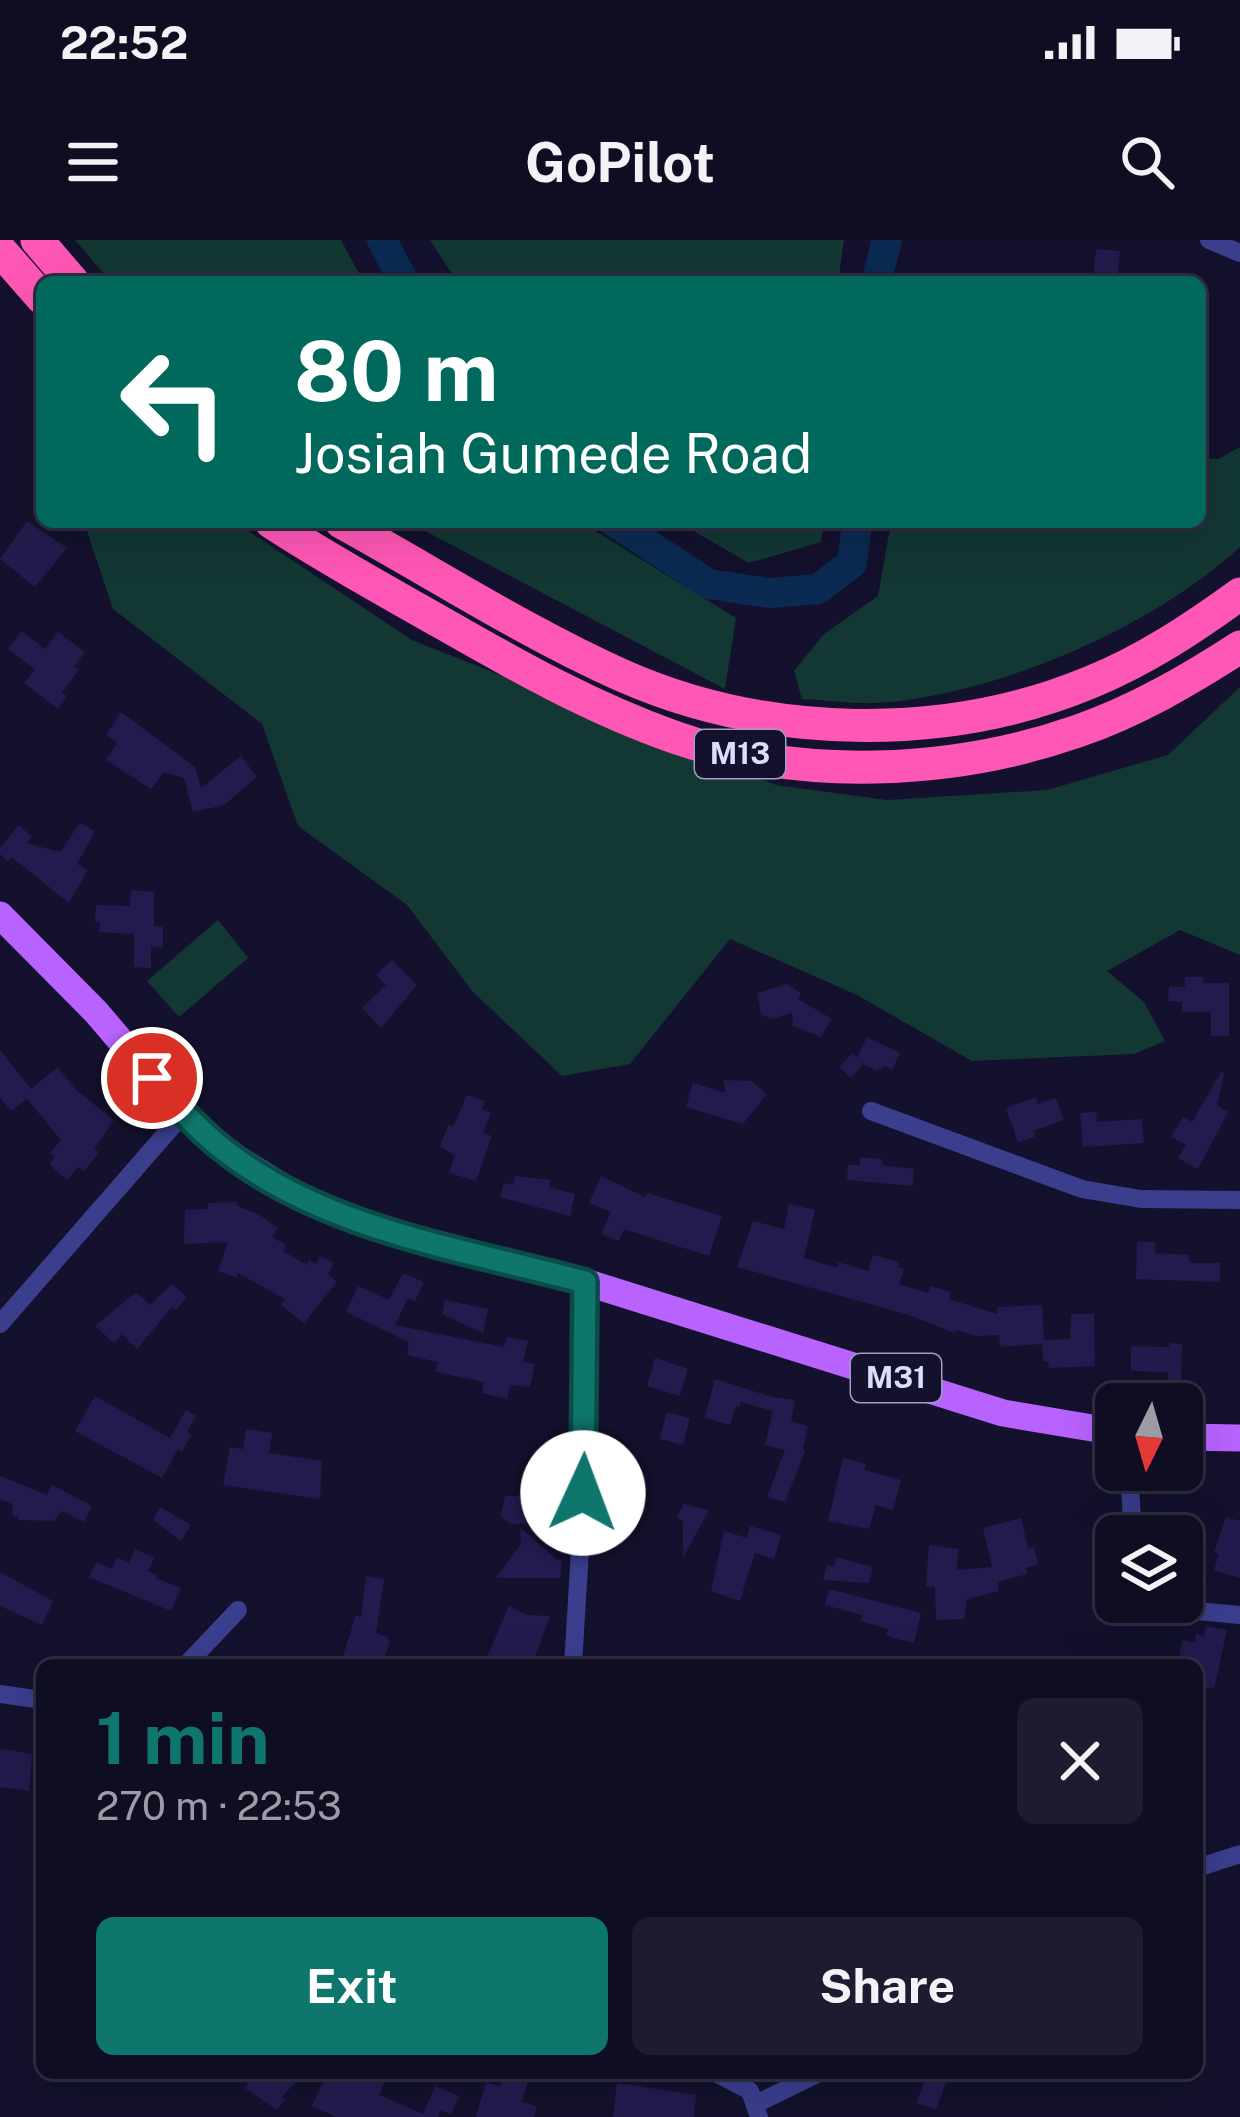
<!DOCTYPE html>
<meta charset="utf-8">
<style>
body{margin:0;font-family:"Public Sans",sans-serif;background:#1c1b2f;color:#f1f3f6;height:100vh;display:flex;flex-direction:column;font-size:45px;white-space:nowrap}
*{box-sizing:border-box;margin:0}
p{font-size:39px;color:#9b9ca5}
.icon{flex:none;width:66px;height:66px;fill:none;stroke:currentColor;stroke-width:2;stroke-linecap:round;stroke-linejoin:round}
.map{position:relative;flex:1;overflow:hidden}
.side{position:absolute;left:36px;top:1419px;width:1167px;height:420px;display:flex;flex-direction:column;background:#0e0d22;border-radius:18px;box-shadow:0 12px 48px #0002,0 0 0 3px #2e2d40}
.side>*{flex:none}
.hud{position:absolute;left:36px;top:36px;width:1170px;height:252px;border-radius:18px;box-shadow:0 12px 48px #0002,0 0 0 3px #2e2d40;background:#00695c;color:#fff;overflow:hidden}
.needle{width:78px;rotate:185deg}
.tools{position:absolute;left:1095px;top:1143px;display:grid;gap:24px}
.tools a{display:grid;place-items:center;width:108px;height:108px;border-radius:18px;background:#0e0d22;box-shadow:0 12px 48px #0002,0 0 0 3px #2e2d40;font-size:60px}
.pin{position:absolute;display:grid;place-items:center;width:102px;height:102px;color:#fff;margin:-51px;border:6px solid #fff;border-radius:50%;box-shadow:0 3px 12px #0007}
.me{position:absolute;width:132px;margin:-66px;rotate:2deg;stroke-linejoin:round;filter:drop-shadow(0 0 9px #0008)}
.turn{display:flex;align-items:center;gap:42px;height:252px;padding:0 60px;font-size:54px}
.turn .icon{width:156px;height:156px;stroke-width:2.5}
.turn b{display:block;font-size:84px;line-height:102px}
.round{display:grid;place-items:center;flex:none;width:126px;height:126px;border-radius:18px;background:#1c1b2f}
.headline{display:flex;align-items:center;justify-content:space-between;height:204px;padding:0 60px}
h1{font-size:72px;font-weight:700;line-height:90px;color:#0f766e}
.primary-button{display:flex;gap:24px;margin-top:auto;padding:24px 60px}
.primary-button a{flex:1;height:138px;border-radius:18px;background:#0f766e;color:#fff;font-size:48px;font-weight:700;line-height:138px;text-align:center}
.primary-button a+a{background:#1c1b2f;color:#f1f3f6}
.status{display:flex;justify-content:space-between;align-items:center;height:84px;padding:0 60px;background:#0e0d22;direction:ltr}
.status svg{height:33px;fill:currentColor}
header{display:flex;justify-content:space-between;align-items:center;height:156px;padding:0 60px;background:#0e0d22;font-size:54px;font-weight:700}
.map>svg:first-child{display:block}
.green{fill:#133733}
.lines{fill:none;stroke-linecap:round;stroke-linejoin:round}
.river{stroke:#0b2a51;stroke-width:30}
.building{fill:#221c4e}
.minor{stroke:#3a3e8d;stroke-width:18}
.primary{stroke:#b963ff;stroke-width:27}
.motorway{stroke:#ff57b5;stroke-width:33}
.route-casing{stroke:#0a4d48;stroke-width:30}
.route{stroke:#0f766e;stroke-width:21}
.labels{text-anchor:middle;stroke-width:12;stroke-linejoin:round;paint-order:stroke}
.shield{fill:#13112d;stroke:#a09fc0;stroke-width:3}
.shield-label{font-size:30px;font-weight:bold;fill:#dddcff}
</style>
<div class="status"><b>22:52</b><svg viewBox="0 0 49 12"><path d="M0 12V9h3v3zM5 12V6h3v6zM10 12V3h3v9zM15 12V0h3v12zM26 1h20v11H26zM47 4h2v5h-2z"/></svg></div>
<header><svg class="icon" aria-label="menu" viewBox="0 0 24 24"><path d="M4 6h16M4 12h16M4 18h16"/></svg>GoPilot<svg class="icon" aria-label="search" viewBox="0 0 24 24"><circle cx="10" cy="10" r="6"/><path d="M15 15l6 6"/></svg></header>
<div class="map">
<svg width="1240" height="1877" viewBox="0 0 1240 1877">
<rect width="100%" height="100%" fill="#13112d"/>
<g class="green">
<polygon points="75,0 341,0 364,42 111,42"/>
<polygon points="430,0 844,0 838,42 457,42"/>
<path d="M1240,207V307C1152,388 997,455 877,463C852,464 826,460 802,459L794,431L824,394L878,356L891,282H1200V218L1218,219Z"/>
<polygon points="84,282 235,282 412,400 776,545 887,560 1047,550 1168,515 1240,447 1240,715 1180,690 1107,731 1144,762 1165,801 1134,814 972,821 857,755 730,699 630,824 562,836 472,751 407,665 298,586 262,484 113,369"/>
<polygon points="408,282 581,282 736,378 725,449"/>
<polygon points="678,282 824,282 821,302 749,323"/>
<polygon points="218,680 248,718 179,777 147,741"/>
</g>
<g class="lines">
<g class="river">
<polyline points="382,0 404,42"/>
<polyline points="876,42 887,0"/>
<polyline points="614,282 709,344 769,353 818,349 852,323 857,282"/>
</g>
</g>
<g class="building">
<polygon points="1096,9 1120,11 1117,42 1093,42"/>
<polygon points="27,281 67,308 35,347 0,319"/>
<polygon points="21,391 45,409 58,392 85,412 74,427 79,430 62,452 67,457 58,469 24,443 35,429 8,409"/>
<polygon points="121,472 195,527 201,548 241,516 257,537 224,565 193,572 184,538 164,532 151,549 106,520 117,503 106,495"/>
<polygon points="80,583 95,591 77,624 88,630 69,663 12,617 8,621 0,614 0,608 19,585 32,597 26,603 60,612"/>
<polygon points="131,650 154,652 154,686 163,687 163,708 151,706 151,728 134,727 134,694 99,692 100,682 95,682 96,665 130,666"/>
<polygon points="392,720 417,745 381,788 362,768 386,745 376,735"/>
<polygon points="1185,737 1203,737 1203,743 1229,743 1229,796 1211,796 1211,772 1182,772 1182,762 1168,761 1169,746 1185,747"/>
<polygon points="787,744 801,753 798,759 832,779 821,797 793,786 792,773 771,779 761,774 757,753"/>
<polygon points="867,797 900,813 892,830 885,826 877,831 863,824 851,838 839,827 853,813 857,818"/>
<polygon points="0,810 31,849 58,827 75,849 114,880 94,909 99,913 84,931 78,927 67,940 54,929 50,923 55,917 50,913 61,900 27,859 11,871 0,857"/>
<polygon points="1221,832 1224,833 1217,865 1228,872 1198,929 1178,918 1186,905 1171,897 1183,877 1192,882"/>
<polygon points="723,840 751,841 767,854 743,884 686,867 693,843 726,853"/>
<polygon points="467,855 485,861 482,869 491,873 483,893 492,896 476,941 449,933 455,915 440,907 448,885 453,887"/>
<polygon points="1036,857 1038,864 1056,858 1064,880 1033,891 1035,897 1018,902 1006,868"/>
<polygon points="1096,872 1097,882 1142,879 1144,903 1083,907 1080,873"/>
<polygon points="860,917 882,919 882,925 914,929 913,946 847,940 848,925 860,925"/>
<polygon points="515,936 551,940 549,947 575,954 570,976 500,957 504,943 513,945"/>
<polygon points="601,936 645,957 647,953 722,976 709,1016 624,989 619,1001 601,994 611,972 589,963"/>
<polygon points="237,962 237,966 258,974 278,988 272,997 286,1005 283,1011 307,1025 309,1020 316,1024 320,1016 334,1023 328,1034 337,1042 304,1083 281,1065 285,1059 238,1033 237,1038 218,1031 228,1002 184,1004 185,970 208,969 208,963"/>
<polygon points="789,964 815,970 804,1018 837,1028 838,1022 868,1031 873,1015 899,1022 898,1027 904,1029 899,1044 928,1053 930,1046 951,1052 949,1059 997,1074 997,1067 1042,1065 1044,1100 1070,1099 1071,1074 1094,1074 1095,1126 1049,1128 1048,1121 1043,1121 1042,1104 1000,1107 999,1095 976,1096 957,1090 955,1093 909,1075 737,1027 753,981 784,989"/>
<polygon points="1137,1002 1155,1002 1155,1013 1189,1015 1189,1023 1220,1023 1220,1042 1136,1039"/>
<polygon points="403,1033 424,1042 415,1061 408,1058 395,1085 504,1107 507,1097 528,1101 523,1122 535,1124 530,1147 510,1145 507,1159 482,1153 484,1142 435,1132 438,1122 407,1115 409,1102 346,1072 358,1046 389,1060"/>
<polygon points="172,1044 187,1057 176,1070 172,1067 137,1109 122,1094 114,1103 95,1086 136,1052 150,1065"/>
<polygon points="445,1060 488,1069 483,1093 442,1074"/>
<polygon points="1169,1103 1182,1104 1181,1154 1168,1154 1168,1132 1131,1131 1131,1106 1169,1107"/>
<polygon points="655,1118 688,1129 680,1156 647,1146"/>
<polygon points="715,1139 772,1157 795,1160 791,1181 808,1186 803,1209 805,1211 785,1262 767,1257 785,1210 765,1205 773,1171 741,1162 740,1167 736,1166 730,1185 705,1178"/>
<polygon points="95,1156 170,1198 186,1170 196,1176 187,1192 192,1194 182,1211 178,1209 162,1238 75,1191"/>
<polygon points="667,1172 690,1178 683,1205 660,1199"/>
<polygon points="246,1189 272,1193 269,1213 322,1221 320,1259 223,1245 230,1207 243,1209"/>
<polygon points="843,1218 866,1224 864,1230 901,1240 893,1270 876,1265 869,1289 828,1281"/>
<polygon points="0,1236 47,1255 52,1245 92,1266 84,1282 62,1271 54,1281 18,1280 18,1276 13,1276 12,1264 0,1259"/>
<polygon points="505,1256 524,1256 540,1269 540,1284 511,1284 501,1276"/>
<polygon points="683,1264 709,1270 683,1318 683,1281 677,1278"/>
<polygon points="160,1267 191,1285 181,1301 153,1280"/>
<polygon points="1226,1277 1240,1281 1240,1338 1214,1330 1219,1314 1214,1313"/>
<polygon points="1021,1278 1028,1308 1034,1307 1038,1324 1026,1328 1027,1334 997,1342 999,1351 967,1359 964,1379 936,1380 935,1347 926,1346 929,1305 958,1309 957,1330 992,1327 983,1288"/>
<polygon points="750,1286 781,1295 774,1319 755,1313 740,1361 711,1351 724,1291 747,1298"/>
<polygon points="520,1287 557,1320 562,1320 560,1338 496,1338 521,1304"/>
<polygon points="135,1309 154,1318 148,1331 157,1335 156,1338 181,1348 171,1371 89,1337 96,1322 112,1329 117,1317 129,1323"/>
<polygon points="836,1317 873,1327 869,1343 823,1340 827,1324 834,1327"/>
<polygon points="0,1332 53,1361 42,1385 0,1366"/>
<polygon points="366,1336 384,1339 376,1393 388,1397 390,1402 382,1425 340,1425 356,1375 361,1377"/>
<polygon points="829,1349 921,1373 914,1403 893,1398 886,1394 888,1389 861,1381 862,1375 825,1365"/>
<polygon points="509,1366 527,1375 550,1376 532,1425 505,1425 487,1417"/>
<polygon points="1206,1386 1227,1390 1214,1449 1197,1446 1197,1425 1178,1425 1182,1400 1195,1403 1196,1394 1204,1396"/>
<polygon points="0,1509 32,1514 29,1551 0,1547"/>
<polygon points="251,1833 304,1833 282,1857 285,1860 277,1870 245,1848 248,1844 244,1841"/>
<polygon points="327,1833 389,1833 379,1855 423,1874 435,1846 459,1856 451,1875 441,1870 438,1877 336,1877 312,1866"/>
<polygon points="504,1833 529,1837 522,1862 537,1866 534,1877 476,1877 486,1842 500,1846"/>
<polygon points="928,1833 948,1837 936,1870 916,1863"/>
<polygon points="617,1843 696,1855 694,1877 613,1877"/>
</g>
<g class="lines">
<g class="minor">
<polyline points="1209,0 1240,13"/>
<polyline points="871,871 1082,949 1141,959 1240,960"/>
<polyline points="0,1084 183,874"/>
<polyline points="1129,1230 1133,1296"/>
<polyline points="1176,1362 1197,1371 1240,1375"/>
<polyline points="186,1425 238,1370"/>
<polyline points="573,1425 586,1213 585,1042"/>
<polyline points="0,1454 42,1460"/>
<polyline points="1197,1628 1240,1614"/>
<polyline points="716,1833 750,1851 759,1877"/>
<polyline points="756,1864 819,1833"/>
</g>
<g class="primary">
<polyline points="0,675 96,772 183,874 223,910 299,957 384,990 585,1042 1003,1173 1116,1192"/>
<polyline points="1182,1197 1240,1198"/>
</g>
<g class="motorway">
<polyline points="37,0 73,42"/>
<polyline points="0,10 42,58"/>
<path d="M271,282C327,319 386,351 444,384C519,427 592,468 674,497C800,541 952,535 1078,491C1136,471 1189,440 1240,407"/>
<path d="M341,282C434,333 525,392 621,435C765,499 945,503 1091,442C1145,420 1193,388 1240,354"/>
</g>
</g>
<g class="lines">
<g class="route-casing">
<path id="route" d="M152,838C175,863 197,889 224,910C326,990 462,1009 585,1042L583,1253"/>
</g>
<use href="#route" class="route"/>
</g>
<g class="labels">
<g class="shield">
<rect x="695" y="490" width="90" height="48" rx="9"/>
<rect x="851" y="1114" width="90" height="48" rx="9"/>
</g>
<g class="shield-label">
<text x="740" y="524">M13</text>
<text x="896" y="1148">M31</text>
</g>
</g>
</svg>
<div class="tools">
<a><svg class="needle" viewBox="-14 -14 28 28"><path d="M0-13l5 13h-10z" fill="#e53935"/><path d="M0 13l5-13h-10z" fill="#9b9ca5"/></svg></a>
<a><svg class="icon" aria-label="layers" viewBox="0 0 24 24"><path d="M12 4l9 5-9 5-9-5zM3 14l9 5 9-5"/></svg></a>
</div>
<div class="pin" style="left:152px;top:838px;background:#d93025"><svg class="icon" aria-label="arrive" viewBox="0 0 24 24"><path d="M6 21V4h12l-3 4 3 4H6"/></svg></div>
<svg class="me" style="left:583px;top:1253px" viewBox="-20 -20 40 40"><circle r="19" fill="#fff"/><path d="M0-13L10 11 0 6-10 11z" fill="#0f766e"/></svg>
<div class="hud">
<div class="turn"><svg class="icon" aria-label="left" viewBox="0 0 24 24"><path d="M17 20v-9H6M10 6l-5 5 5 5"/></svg><div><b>80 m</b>Josiah Gumede Road</div></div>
</div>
<section class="side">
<div class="headline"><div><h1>1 min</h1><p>270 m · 22:53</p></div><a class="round"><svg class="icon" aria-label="close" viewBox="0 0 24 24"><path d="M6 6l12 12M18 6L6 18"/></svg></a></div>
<div class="primary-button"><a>Exit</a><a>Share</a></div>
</section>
</div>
